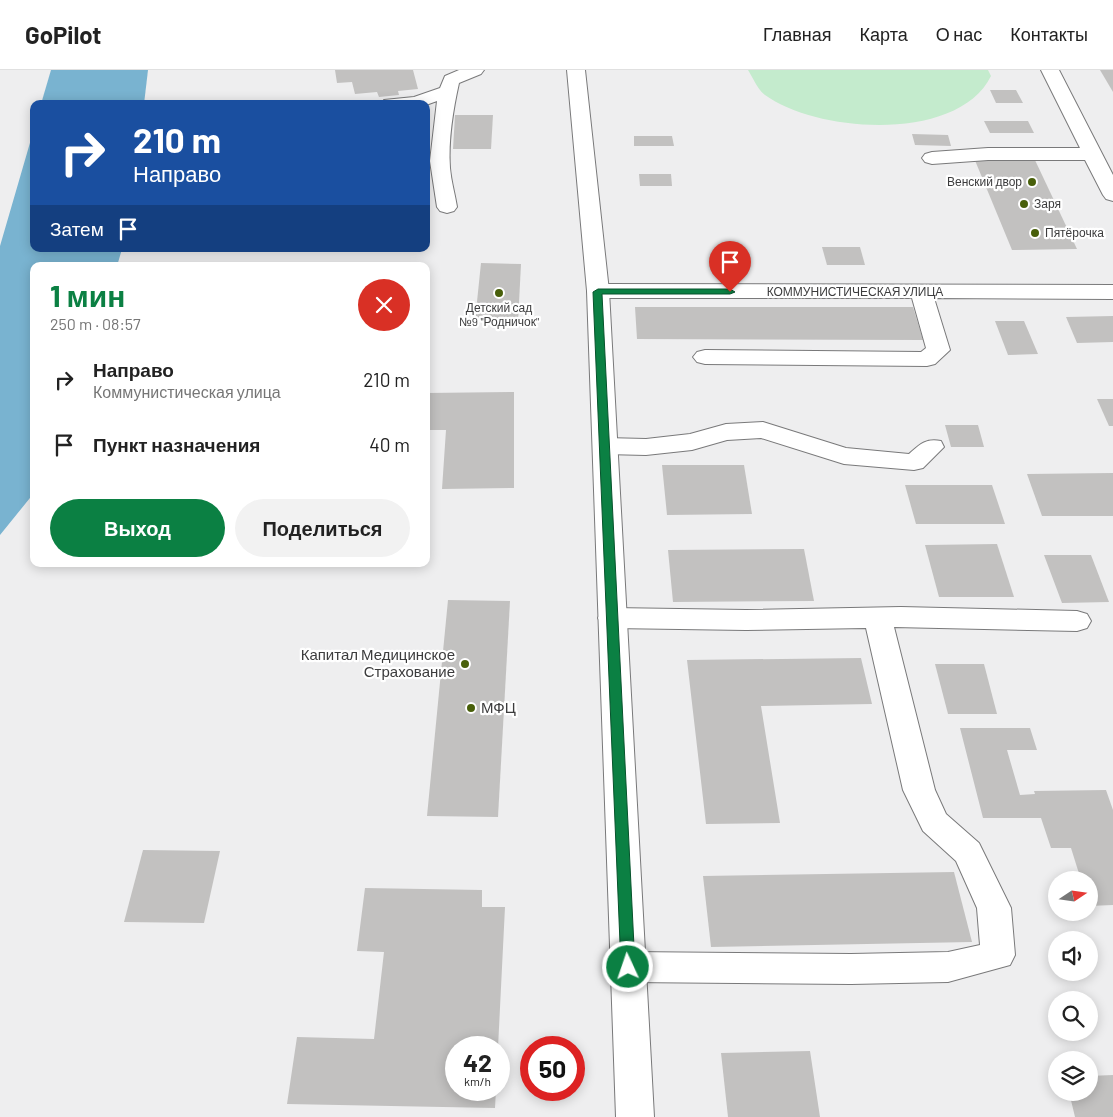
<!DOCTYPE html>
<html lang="ru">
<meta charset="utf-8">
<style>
body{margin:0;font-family:Barlow,sans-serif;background:#f2f2f2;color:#222;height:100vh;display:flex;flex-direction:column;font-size:19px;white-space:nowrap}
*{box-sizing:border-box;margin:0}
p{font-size:16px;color:#767676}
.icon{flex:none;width:28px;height:28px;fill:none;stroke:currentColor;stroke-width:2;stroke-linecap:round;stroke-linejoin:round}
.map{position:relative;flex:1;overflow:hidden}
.drawer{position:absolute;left:30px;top:192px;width:400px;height:305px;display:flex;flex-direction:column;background:#fff;border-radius:10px;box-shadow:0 2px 12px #0003}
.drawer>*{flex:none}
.banner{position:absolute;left:30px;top:30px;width:400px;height:152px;border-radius:10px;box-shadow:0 2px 12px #0003;background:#1a4fa0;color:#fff;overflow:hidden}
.needle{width:32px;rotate:77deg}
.buttons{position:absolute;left:1048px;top:801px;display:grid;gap:10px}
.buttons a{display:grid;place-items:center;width:50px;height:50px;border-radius:50%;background:#fff;box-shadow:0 2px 12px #0003;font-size:25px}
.speed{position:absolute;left:445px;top:966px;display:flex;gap:10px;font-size:25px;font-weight:700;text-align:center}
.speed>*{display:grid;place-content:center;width:65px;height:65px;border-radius:50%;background:#fff;box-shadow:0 2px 12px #0003;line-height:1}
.speed small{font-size:12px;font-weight:400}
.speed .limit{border:8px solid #d22;background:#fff;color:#111}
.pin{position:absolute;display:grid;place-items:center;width:42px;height:42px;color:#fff;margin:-51px -21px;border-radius:50% 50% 50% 0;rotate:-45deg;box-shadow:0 0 5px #0007}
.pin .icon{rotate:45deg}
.me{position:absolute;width:55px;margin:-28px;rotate:357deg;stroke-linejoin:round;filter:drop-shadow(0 0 4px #0008)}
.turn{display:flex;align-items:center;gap:18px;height:105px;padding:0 20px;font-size:22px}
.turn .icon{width:65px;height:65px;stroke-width:2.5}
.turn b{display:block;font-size:35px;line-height:42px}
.then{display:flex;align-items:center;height:48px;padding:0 20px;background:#0003;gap:10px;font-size:19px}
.round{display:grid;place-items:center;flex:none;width:52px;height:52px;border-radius:26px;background:#f2f2f2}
.headline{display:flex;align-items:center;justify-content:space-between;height:85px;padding:0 20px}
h1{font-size:30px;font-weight:700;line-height:38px;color:#0b8043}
.primary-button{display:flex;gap:10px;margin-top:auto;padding:10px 20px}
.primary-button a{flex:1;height:58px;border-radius:30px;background:#0b8043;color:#fff;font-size:20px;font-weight:700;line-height:58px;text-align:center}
.primary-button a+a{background:#f2f2f2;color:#222}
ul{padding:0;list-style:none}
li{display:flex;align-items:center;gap:15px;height:65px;padding:0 20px}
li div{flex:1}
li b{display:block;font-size:19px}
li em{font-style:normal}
header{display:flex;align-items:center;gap:30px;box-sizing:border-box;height:70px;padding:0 25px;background:#fff;border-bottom:1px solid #e0e0e0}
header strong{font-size:24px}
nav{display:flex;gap:28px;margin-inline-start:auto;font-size:18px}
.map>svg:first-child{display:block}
.green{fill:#c4ebcd}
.water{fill:#79b3d0}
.building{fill:#c2c1c0}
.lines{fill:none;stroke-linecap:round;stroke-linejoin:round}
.minor-casing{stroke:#79797a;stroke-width:2}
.major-casing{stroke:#79797a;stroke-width:2}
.minor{fill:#fff;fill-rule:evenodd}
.major{fill:#fff;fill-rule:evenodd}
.route{fill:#0b8043;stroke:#07532c}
.poi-dot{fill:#485f0a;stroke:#fff;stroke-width:2}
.labels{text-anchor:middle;stroke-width:4.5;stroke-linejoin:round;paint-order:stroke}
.far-poi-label{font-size:12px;fill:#3c3c3d;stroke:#fff;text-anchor:start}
.far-street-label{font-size:12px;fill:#3c3c3d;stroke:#fff}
.poi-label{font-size:15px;fill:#3c3c3d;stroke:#fff;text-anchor:end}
</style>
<header>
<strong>GoPilot</strong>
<nav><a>Главная</a><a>Карта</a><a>О нас</a><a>Контакты</a></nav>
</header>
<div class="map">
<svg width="1113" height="1047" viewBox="0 0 1113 1047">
<rect width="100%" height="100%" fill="#eeeeef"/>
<path class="green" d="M748,0H988L991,6C958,73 817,63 765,25C758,20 753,8 748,0Z"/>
<g class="water">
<polygon points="51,0 148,0 144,34 41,34"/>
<polygon points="34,59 34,179 122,179 117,196 34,196 34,423 0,465 0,176"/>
</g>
<g class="building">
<polygon points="335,0 413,0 418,19 398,21 399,25 379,27 377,22 355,24 352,12 337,13"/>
<polygon points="1100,0 1113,0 1113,22"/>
<polygon points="990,20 1016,20 1023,33 996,33"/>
<polygon points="455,45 493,45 491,79 453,79"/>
<polygon points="984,51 1028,51 1034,63 990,63"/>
<polygon points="912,64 948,65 951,76 915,75"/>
<polygon points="634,66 672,66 674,76 634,76"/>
<polygon points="974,88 1034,88 1077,179 1012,180"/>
<polygon points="639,104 671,104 672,116 640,116"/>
<polygon points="822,177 860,177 865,195 827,195"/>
<polygon points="481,193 521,194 518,252 475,251"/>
<polygon points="635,237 913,237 923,270 637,269"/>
<polygon points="1113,246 1113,272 1077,273 1066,247"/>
<polygon points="995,251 1024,251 1038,284 1008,285"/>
<polygon points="514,322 514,418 442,419 446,360 426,360 426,323"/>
<polygon points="1097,329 1113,329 1113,356 1109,356"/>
<polygon points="945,355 978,355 984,377 951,377"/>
<polygon points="662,395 744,395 752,444 667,445"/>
<polygon points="1113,403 1113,446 1042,446 1027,404"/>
<polygon points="905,415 992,415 1005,454 916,454"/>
<polygon points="997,474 1014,527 939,527 925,475"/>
<polygon points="804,479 814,531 673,532 668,480"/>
<polygon points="1044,485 1091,485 1109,532 1062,533"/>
<polygon points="448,530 510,531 498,747 427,746"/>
<polygon points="861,588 872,634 761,636 780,753 706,754 687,590"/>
<polygon points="935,594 984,594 997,644 948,644"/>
<polygon points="960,658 1030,658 1037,680 1007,680 1020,725 1035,724 1034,721 1106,720 1113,740 1113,835 1089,836 1089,810 1081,810 1071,778 1051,778 1041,748 983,748"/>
<polygon points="143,780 220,781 204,853 124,852"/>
<polygon points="954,802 972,872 711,877 703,806"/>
<polygon points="365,818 482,820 482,837 505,837 498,978 456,978 456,1020 496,1020 495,1038 287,1034 297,967 374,969 384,882 357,881"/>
<polygon points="810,981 820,1047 728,1047 721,983"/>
<polygon points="1113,1005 1113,1047 1075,1047 1069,1022 1089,1022 1089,1006"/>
</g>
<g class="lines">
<g class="minor-casing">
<g id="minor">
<path d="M459,0H484L481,4L459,13C453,40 448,70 450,98C451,111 455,124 457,137L454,141L447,143L440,141L437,137L430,91L437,31L426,35L382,34L384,30L414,27L440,18L445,6Z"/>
<polygon points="1041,0 1059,0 1113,105 1113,131 1106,129 1103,125 1085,90 988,90 932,94 925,92 922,88 925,84 932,82 988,78 1080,78"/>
<polygon points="598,214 1113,215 1113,229 934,228 950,280 935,294 927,296 705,294 697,292 693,287 697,282 705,280 921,282 926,278 912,228 598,228 590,226 587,221 590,216"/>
<path d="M763,352L846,378L909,384C920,374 926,368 941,371L944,377L923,398L914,400L844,394L761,368L727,370L692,380L646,385L605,384L596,381L593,376L596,371L605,368L646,369L690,364L726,354Z"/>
<polygon points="901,537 1077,541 1087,544 1091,551 1087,558 1077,561 894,557 935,720 946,744 979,773 1011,838 1015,885 1010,895 948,912 851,914 628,912 616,908 611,897 616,886 628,882 851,884 948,882 980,875 977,838 956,791 923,761 903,720 866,558 746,560 612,558 602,555 598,548 602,541 612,538 746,540"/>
</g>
</g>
<g class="major-casing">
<polygon id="major" points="567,0 585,0 609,221 654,1047 616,1047 587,221"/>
</g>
<use href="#minor" class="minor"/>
<use href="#major" class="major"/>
</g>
<polygon class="route" points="598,219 730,219 735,222 730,224 602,224 635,897 633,901 628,903 623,901 621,897 593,222"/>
<g class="poi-dot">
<circle cx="1032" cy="112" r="5"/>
<circle cx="1024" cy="134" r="5"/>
<circle cx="1035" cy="163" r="5"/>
<circle cx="499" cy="223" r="5"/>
<circle cx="465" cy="594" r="5"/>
<circle cx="471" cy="638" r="5"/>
</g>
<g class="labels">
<g class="far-poi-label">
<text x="1022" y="116" text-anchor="end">Венский двор</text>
<text x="1034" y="138">Заря</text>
<text x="1045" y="167">Пятёрочка</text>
<text x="499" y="242" text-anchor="middle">Детский сад<tspan x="499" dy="14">№9 "Родничок"</tspan></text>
</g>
<g class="far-street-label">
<text x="855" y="226">КОММУНИСТИЧЕСКАЯ УЛИЦА</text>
</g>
<g class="poi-label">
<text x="455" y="590">Капитал Медицинское<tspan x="455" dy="17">Страхование</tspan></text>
<text x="481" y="643" text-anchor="start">МФЦ</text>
</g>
</g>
</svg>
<div class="buttons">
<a><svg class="needle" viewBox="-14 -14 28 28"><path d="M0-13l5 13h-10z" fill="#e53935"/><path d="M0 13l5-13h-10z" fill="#767676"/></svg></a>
<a><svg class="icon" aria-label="sound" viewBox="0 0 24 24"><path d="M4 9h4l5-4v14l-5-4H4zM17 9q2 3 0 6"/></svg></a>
<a><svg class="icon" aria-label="search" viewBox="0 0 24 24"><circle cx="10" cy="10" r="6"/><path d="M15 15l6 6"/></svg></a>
<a><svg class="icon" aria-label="layers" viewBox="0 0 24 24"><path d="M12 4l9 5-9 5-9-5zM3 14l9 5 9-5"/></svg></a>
</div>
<div class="speed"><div>42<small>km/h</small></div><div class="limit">50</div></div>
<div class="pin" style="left:730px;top:222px;background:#d93025"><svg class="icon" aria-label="arrive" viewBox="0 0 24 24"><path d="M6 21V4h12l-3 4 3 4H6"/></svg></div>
<svg class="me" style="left:628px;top:897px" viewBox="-20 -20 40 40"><circle r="17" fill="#0b8043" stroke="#fff" stroke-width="3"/><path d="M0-11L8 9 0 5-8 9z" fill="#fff"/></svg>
<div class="banner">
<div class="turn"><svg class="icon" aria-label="right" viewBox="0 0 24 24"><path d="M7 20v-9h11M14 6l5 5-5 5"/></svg><div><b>210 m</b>Направо</div></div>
<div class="then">Затем<svg class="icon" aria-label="arrive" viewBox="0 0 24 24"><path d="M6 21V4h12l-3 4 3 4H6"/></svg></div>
</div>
<section class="drawer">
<div class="headline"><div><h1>1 мин</h1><p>250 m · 08:57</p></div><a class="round" style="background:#d93025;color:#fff"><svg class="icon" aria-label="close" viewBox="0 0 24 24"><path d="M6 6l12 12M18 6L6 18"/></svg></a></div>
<ul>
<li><svg class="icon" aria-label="right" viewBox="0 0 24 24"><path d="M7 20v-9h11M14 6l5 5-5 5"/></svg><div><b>Направо</b><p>Коммунистическая улица</p></div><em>210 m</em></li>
<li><svg class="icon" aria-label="arrive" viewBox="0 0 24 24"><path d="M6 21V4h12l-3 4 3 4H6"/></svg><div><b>Пункт назначения</b></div><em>40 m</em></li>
</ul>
<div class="primary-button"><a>Выход</a><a>Поделиться</a></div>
</section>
</div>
